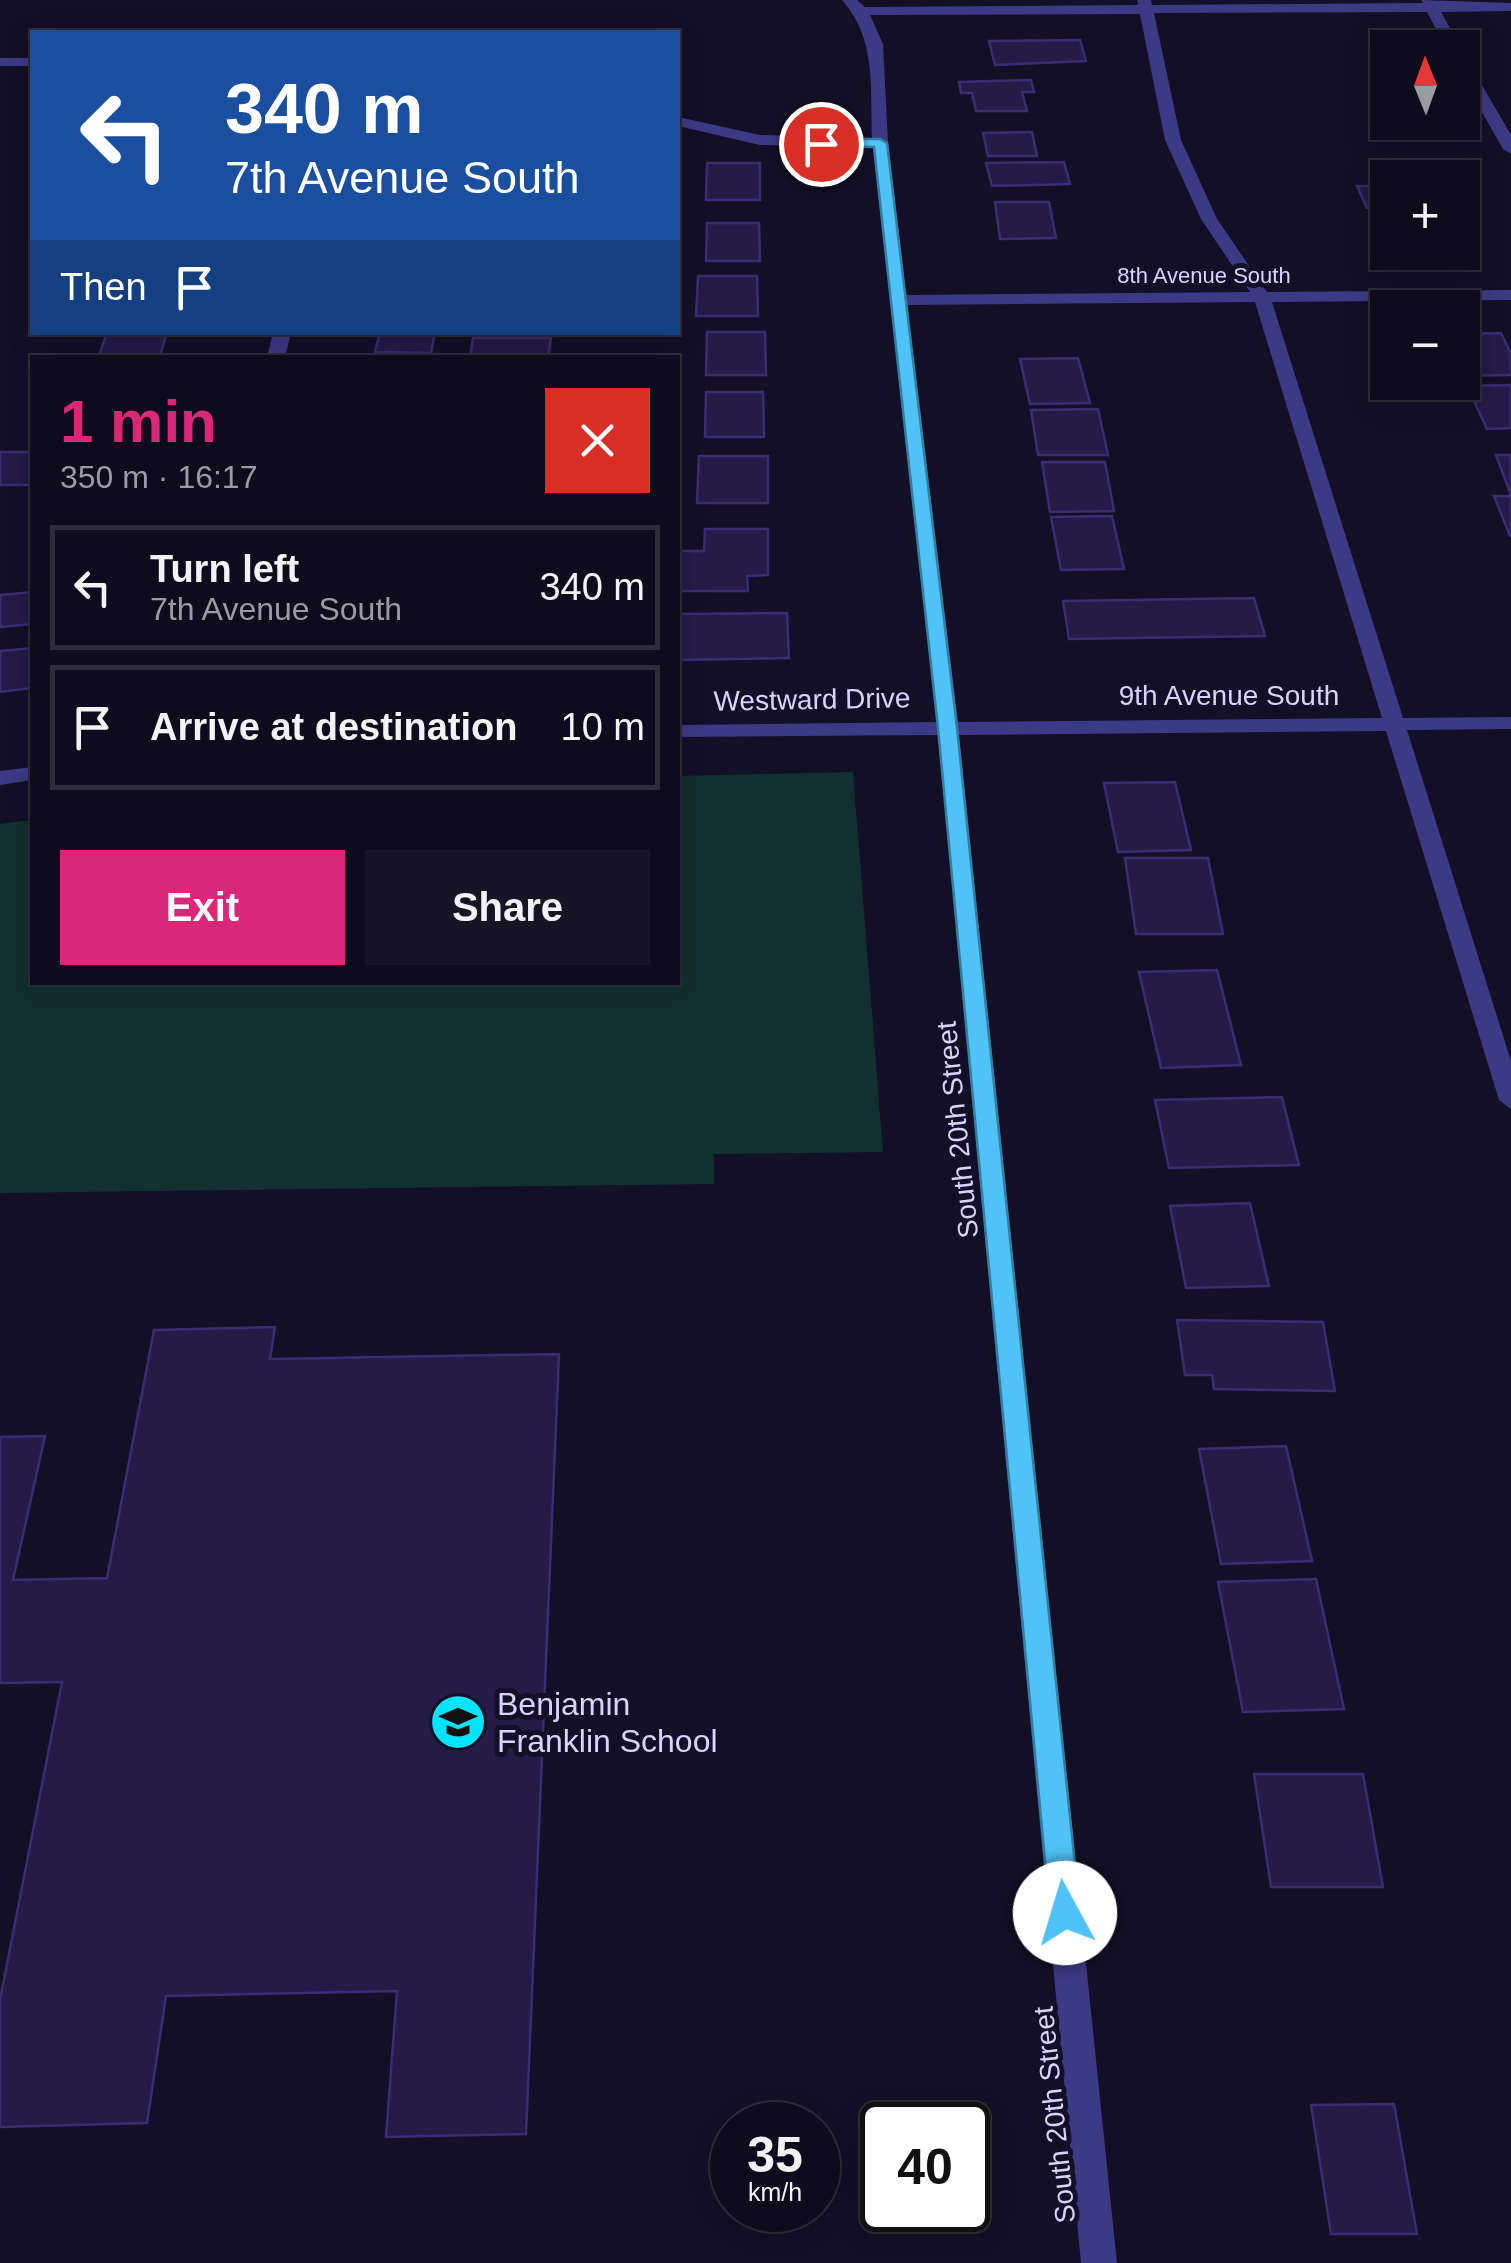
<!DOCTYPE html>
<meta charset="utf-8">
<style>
body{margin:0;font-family:Arial,sans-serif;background:#171425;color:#f1f3f6;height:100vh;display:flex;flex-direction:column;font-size:38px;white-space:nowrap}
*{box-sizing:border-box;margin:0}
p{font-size:32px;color:#9b9ba3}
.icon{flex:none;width:55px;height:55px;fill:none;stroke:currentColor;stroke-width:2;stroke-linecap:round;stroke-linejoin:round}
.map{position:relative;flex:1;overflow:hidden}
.sheet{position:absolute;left:30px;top:355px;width:650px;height:630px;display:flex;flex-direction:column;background:#0e0b1c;border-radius:0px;box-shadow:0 5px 25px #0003,0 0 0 2px #2e2b3b}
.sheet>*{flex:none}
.hud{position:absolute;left:30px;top:30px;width:650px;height:305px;border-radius:0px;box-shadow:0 5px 25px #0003,0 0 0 2px #2e2b3b;background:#1a4fa0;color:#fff;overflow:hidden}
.needle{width:65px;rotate:359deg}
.controls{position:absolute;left:1370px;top:30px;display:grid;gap:20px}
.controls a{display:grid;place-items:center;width:110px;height:110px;border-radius:0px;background:#0e0b1c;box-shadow:0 5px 25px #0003,0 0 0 2px #2e2b3b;font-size:50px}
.speed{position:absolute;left:710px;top:2102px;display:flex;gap:20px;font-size:50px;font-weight:700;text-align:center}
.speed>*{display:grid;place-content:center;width:130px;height:130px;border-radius:50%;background:#0e0b1c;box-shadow:0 5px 25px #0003,0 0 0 2px #2e2b3b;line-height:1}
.speed small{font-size:25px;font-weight:400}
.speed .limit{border:5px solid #111;border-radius:15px;background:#fff;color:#111}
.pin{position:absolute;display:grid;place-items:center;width:85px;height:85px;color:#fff;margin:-42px;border:5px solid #fff;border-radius:50%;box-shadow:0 2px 10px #0007}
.me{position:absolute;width:110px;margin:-55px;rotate:354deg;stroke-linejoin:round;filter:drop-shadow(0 0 8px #0008)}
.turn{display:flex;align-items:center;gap:35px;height:210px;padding:0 30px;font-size:45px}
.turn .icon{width:130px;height:130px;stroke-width:2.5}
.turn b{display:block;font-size:70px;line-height:85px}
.then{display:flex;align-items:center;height:95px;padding:0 30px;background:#0003;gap:20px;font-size:38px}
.round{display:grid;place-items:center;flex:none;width:105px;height:105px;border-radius:0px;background:#171425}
.overview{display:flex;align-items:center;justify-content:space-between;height:170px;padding:0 30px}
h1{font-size:60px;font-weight:600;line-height:75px;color:#db2777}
.cta{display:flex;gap:20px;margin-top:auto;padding:20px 30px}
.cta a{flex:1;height:115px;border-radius:0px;background:#db2777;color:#fff;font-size:40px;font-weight:600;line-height:115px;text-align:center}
.cta a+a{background:#171425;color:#f1f3f6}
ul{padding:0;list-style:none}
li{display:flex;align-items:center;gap:30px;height:125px;margin:0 20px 15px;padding:0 10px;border:5px solid #2e2b3b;border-radius:0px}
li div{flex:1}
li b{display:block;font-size:38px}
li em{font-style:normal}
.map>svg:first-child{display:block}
.green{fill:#12302f}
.building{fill:#241b47;stroke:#3b2d73;stroke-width:2.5}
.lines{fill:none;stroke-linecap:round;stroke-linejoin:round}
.minor{fill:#3d3a85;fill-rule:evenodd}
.route{fill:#4fc3f7;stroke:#337fa1;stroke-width:2.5}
.labels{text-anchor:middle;stroke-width:10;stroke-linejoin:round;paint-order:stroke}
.far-street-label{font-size:22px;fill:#d9d4ff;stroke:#130f26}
.street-label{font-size:28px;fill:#d9d4ff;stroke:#130f26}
.near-poi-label{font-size:32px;fill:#d9d4ff;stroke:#130f26;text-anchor:start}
</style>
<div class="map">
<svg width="1511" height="2263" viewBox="0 0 1511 2263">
<rect width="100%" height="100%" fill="#130f26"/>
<polygon class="green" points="853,772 883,1152 714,1154 714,1184 0,1193 0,824 32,820 32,982 678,982 678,776"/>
<g class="building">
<polygon points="1080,40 1086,61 995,65 989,41"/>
<polygon points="1031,80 1034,92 1022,92 1027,111 976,111 972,93 961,93 959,82"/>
<polygon points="1032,132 1037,156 988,156 983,133"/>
<polygon points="1064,162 1070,184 992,186 986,163"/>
<polygon points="707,163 760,163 760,200 706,200"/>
<polygon points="1357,186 1388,186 1388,208 1367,208"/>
<polygon points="995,202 1049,202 1056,238 1000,239"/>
<polygon points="707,223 759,223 760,261 706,261"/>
<polygon points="698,276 757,276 758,316 696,316"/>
<polygon points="107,332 167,332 160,356 99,356"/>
<polygon points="380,332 435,332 431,353 375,352"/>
<polygon points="707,332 765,332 766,375 706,375"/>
<polygon points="1501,333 1511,354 1511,375 1463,376 1462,334"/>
<polygon points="473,338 551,338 548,358 470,358"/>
<polygon points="1078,358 1090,403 1030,404 1020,359"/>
<polygon points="1511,385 1511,428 1487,429 1467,386"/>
<polygon points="706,392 763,392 764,437 705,437"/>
<polygon points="1098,409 1108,455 1038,455 1031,410"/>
<rect x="0" y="452" width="32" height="33"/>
<polygon points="1496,455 1511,455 1511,495"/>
<polygon points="699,456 768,456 768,503 697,503"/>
<polygon points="1042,462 1105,462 1114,511 1050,512"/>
<polygon points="1494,496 1511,496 1511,536 1510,536"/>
<polygon points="1112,516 1124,569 1061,570 1051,517"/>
<polygon points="705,529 768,529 768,575 747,576 748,591 678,591 678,551 704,551"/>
<polygon points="32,592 32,624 0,627 0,595"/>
<polygon points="1254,598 1265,636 1069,639 1063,601"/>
<polygon points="787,613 789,658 678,660 678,614"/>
<polygon points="32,648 32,688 0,692 0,651"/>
<polygon points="1175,782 1191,850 1118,852 1104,783"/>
<polygon points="1125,858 1208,858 1223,934 1136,934"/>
<polygon points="1217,970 1241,1065 1161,1068 1139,972"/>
<polygon points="1282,1097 1299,1165 1169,1168 1155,1100"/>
<polygon points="1250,1203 1269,1286 1186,1288 1170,1206"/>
<polygon points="1177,1320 1323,1322 1335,1391 1214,1389 1212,1375 1185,1375"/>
<polygon points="275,1327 270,1359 559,1354 526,2134 386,2137 397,1991 166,1996 147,2123 0,2127 0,2000 62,1682 0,1683 0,1437 45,1436 13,1580 107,1578 154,1330"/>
<polygon points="1286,1446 1312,1561 1221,1564 1199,1449"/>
<polygon points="1316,1579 1344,1709 1243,1712 1218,1582"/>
<polygon points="1254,1774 1363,1774 1383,1887 1271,1887"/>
<polygon points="1394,2104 1417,2234 1331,2234 1311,2105"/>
</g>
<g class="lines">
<g class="minor">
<path d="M842,0H857L865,7L1138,5L1137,0H1151L1152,5L1423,3L1421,0L1511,3V11L1441,12L1461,48H1446L1427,12L1154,13L1181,140L1217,219L1267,292L1511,290V300L1272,302L1403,718L1511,717V729L1407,730L1511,1061V1109L1499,1100L1386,731L959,735L1117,2263H1081L938,735L678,737V725L937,722L873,147L760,145L678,126V117L760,135L872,138C870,88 877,39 842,0ZM1140,14L1165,140L1201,219L1250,292L906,295L888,143L883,44L870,15ZM1255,302L1382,718L958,722L907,305Z"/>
<rect x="0" y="58" width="32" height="8"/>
<polygon points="1462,59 1469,63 1511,135 1511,154 1503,149 1462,77"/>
<polygon points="273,332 291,332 285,358 267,358"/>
<polygon points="32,767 32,780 0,785 0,771"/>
</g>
</g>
<polygon class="route" points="821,139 880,139 887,143 957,728 1080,1913 1075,1923 1065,1927 1054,1923 1050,1913 938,728 874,147 816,147"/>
<defs>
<g id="school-disc" transform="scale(2.875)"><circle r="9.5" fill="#00e5ff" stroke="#130f26"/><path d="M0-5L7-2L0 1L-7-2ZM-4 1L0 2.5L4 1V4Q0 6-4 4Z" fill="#111"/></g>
</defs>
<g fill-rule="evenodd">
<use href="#school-disc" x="458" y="1722"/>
</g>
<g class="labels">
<g class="far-street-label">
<text x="1204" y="283">8th Avenue South</text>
</g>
<g class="street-label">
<text x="1229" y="705">9th Avenue South</text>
<text transform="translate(812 699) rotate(-1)" y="10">Westward Drive</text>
<text transform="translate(957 1130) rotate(-96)" y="10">South 20th Street</text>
<text transform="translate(1054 2115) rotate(-96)" y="10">South 20th Street</text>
</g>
<g class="near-poi-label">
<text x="497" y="1715">Benjamin<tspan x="497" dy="37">Franklin School</tspan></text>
</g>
</g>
</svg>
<div class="controls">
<a><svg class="needle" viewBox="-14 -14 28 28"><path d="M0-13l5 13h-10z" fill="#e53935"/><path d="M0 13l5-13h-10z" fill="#9b9ba3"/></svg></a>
<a>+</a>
<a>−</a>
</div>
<div class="speed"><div>35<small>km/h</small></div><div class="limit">40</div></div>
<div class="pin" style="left:821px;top:144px;background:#d93025"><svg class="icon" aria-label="arrive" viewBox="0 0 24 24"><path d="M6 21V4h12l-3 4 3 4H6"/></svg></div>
<svg class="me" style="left:1065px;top:1913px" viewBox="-20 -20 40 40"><circle r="19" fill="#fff"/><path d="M0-13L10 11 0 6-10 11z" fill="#4fc3f7"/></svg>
<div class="hud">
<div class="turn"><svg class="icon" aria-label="left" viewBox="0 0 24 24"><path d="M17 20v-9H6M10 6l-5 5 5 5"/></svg><div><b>340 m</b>7th Avenue South</div></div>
<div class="then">Then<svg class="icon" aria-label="arrive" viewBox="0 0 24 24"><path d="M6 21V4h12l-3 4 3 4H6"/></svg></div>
</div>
<section class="sheet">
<div class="overview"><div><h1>1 min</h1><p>350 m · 16:17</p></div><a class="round" style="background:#d93025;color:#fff"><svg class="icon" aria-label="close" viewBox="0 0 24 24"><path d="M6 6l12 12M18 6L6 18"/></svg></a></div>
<ul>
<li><svg class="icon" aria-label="left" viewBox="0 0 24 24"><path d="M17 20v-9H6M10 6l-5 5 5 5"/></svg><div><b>Turn left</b><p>7th Avenue South</p></div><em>340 m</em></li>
<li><svg class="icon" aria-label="arrive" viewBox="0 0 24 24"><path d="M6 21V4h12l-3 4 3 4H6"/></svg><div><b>Arrive at destination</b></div><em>10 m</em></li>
</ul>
<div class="cta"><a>Exit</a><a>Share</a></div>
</section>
</div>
